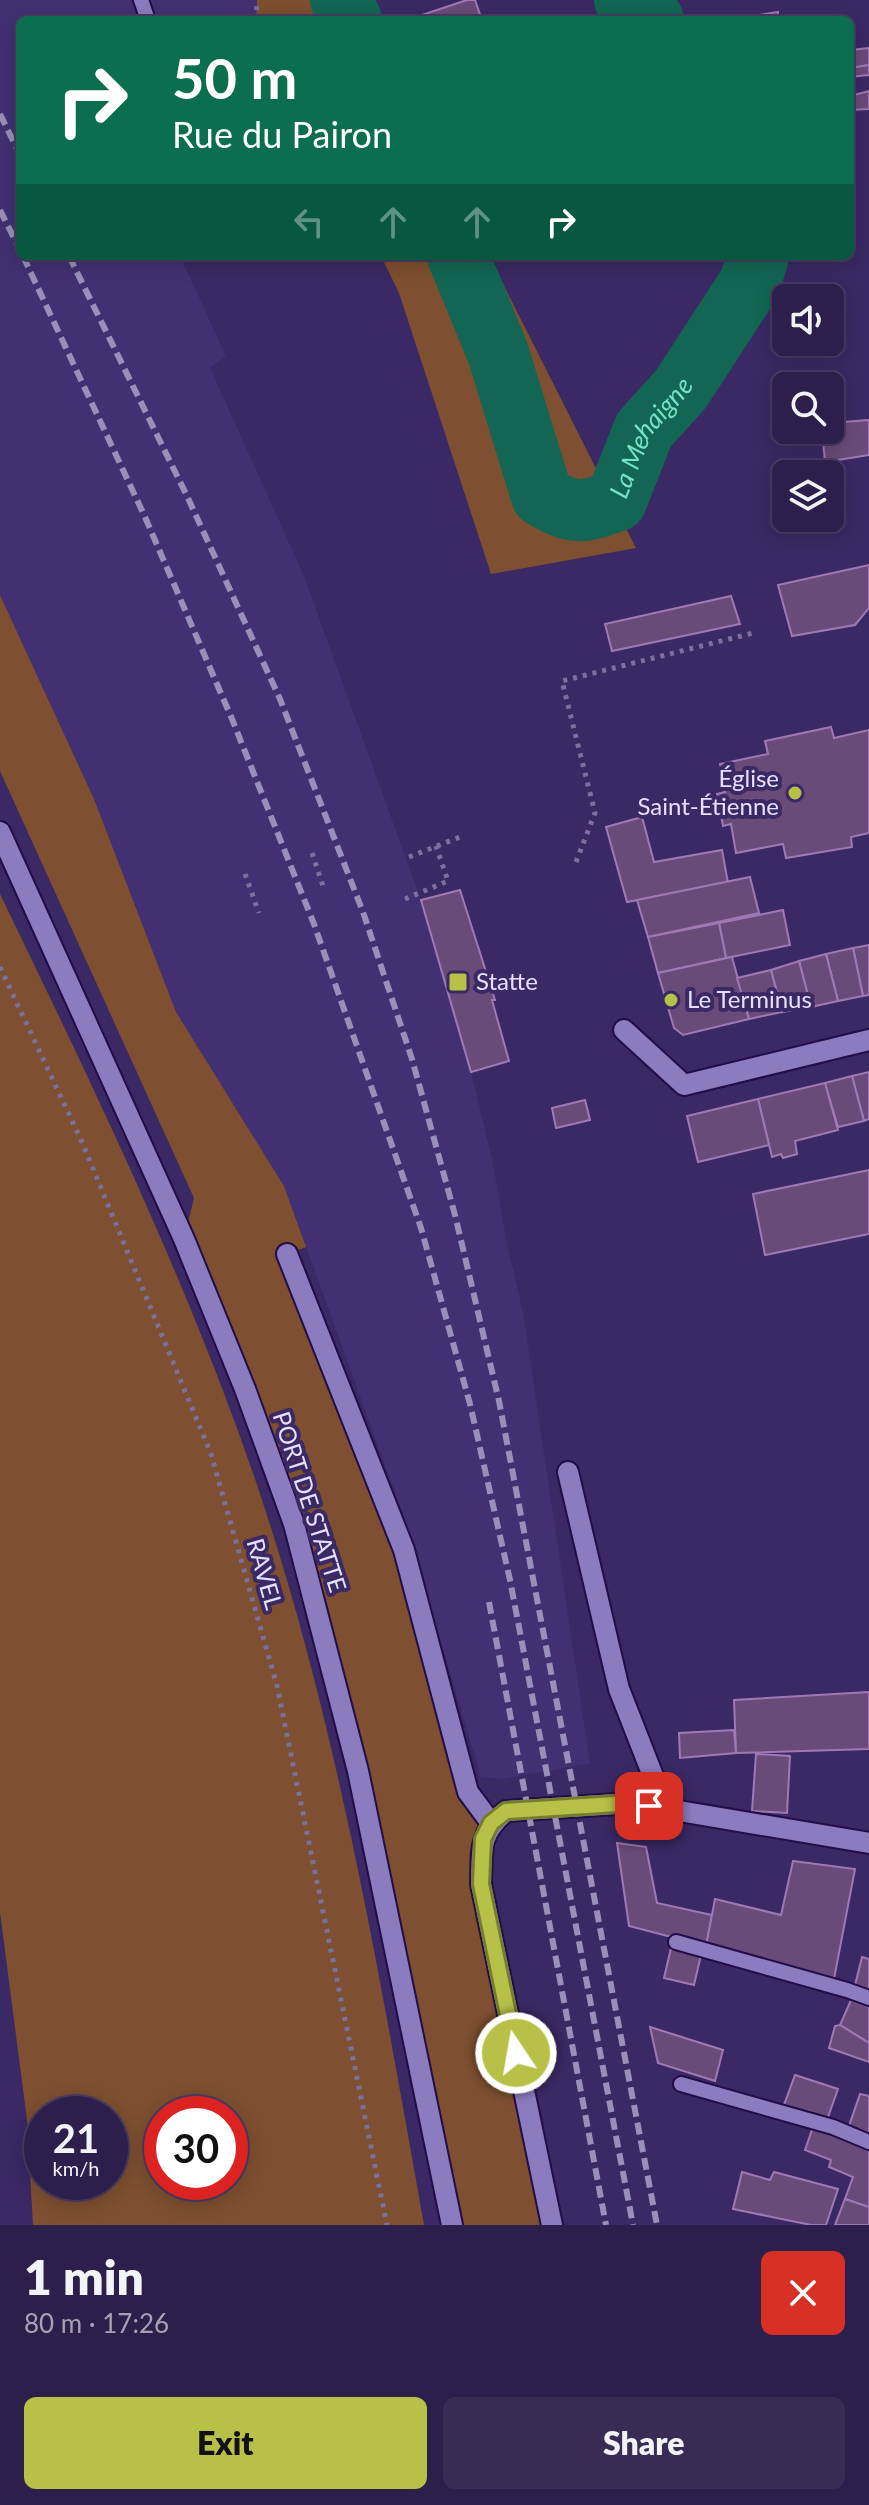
<!DOCTYPE html>
<meta charset="utf-8">
<style>
body{margin:0;font-family:Lato,sans-serif;background:#382c55;color:#f1f3f6;height:100vh;display:flex;flex-direction:column;font-size:30px;white-space:nowrap}
*{box-sizing:border-box;margin:0}
p{font-size:26px;color:#a6a2b5}
.icon{flex:none;width:44px;height:44px;fill:none;stroke:currentColor;stroke-width:2;stroke-linecap:round;stroke-linejoin:round}
.map{position:relative;height:2225px;overflow:hidden}
.details{display:flex;flex-direction:column;background:#2c1f4b;flex:1}
.details>*{flex:none}
.guide{position:absolute;left:16px;top:16px;width:838px;height:244px;border-radius:12px;box-shadow:0 4px 20px #0003,0 0 0 2px #483d63;background:#0b6e4f;color:#fff;overflow:hidden}
.controls{position:absolute;left:772px;top:284px;display:grid;gap:16px}
.controls a{display:grid;place-items:center;width:72px;height:72px;border-radius:12px;background:#2c1f4b;box-shadow:0 4px 20px #0003,0 0 0 2px #483d63;font-size:40px}
.speed{position:absolute;left:24px;top:2096px;display:flex;gap:16px;font-size:40px;font-weight:700;text-align:center}
.speed>*{display:grid;place-content:center;width:104px;height:104px;border-radius:50%;background:#2c1f4b;box-shadow:0 4px 20px #0003,0 0 0 2px #483d63;line-height:1}
.speed small{font-size:20px;font-weight:400}
.speed .limit{border:12px solid #d22;background:#fff;color:#111}
.pin{position:absolute;display:grid;place-items:center;width:68px;height:68px;color:#fff;margin:-34px;border-radius:16px;box-shadow:0 4px 12px #0006}
.me{position:absolute;width:88px;margin:-44px;rotate:348deg;stroke-linejoin:round;filter:drop-shadow(0 0 6px #0008)}
.turn{display:flex;align-items:center;gap:28px;height:168px;padding:0 24px;font-size:36px}
.turn .icon{width:104px;height:104px;stroke-width:2.5}
.turn b{display:block;font-size:56px;line-height:68px}
.lanes{display:flex;align-items:center;height:76px;padding:0 24px;background:#0003;justify-content:center;gap:40px;direction:ltr}
.lanes .off{opacity:.35}
.round{display:grid;place-items:center;flex:none;width:84px;height:84px;border-radius:12px;background:#382c55}
.overview{display:flex;align-items:center;justify-content:space-between;height:136px;padding:0 24px}
h1{font-size:48px;font-weight:800;line-height:60px}
.button{display:flex;gap:16px;margin-top:auto;padding:16px 24px}
.button a{flex:1;height:92px;border-radius:12px;background:#b7c147;color:#111;font-size:32px;font-weight:800;line-height:92px;text-align:center}
.button a+a{background:#382c55;color:#f1f3f6}
.map>svg:first-child{display:block}
.built{fill:#433072}
.green{fill:#7e4f30;fill-rule:evenodd}
.lines{fill:none;stroke-linecap:round;stroke-linejoin:round}
.river{stroke:#126653;stroke-width:62}
.building{fill:#694b79;stroke:#a178b6;stroke-width:2}
.service-casing{stroke:#220d47;stroke-width:18}
.minor-casing{stroke:#220d47;stroke-width:24}
.tertiary-casing{stroke:#220d47;stroke-width:24}
.path{stroke:#7c709f;stroke-width:5;stroke-dasharray:4 6;stroke-linecap:butt}
.service{stroke:#8b7cbf;stroke-width:14}
.minor{stroke:#8b7cbf;stroke-width:20}
.tertiary{stroke:#8b7cbf;stroke-width:20}
.rail{stroke:#998fba;stroke-width:6;stroke-dasharray:12 6;stroke-linecap:butt}
.route-casing{stroke:#777d2e;stroke-width:20}
.route{stroke:#b7c147;stroke-width:14}
.poi-dot{fill:#b7c147;stroke:#3a2964;stroke-width:3}
.labels{text-anchor:middle;stroke-width:8;stroke-linejoin:round;paint-order:stroke}
.poi-label{font-size:24px;fill:#e5e0fe;stroke:#3a2964;text-anchor:start}
.street-label{font-size:24px;fill:#e5e0fe;stroke:#3a2964}
.water-label{font-size:26px;font-style:italic;fill:#74e3c5;stroke:#3a2964}
</style>
<div class="map">
<svg width="869" height="2225" viewBox="0 0 869 2225">
<rect width="100%" height="100%" fill="#3a2964"/>
<polygon class="built" points="0,0 257,0 256,20 20,20 20,256 180,256 226,356 210,368 304,576 421,900 471,1072 492,1159 507,1243 523,1312 590,1763 503,1779 481,1777 402,1512 284,1186 176,1012 94,799 0,595"/>
<g class="green">
<polygon points="257,0 361,0 371,20 256,20"/>
<polygon points="381,256 489,256 636,548 491,574 399,293"/>
<polygon points="0,595 94,799 176,1012 284,1186 306,1247 288,1254 404,1550 468,1792 491,1823 483,1839 552,2225 452,2225 294,1524 184,1239 194,1198 0,771"/>
<path d="M0,894C92,1084 185,1276 254,1476C337,1719 379,1973 424,2225H33L27,2120L0,1912ZM110,2114V2182H42V2114ZM230,2114V2182H162V2114Z"/>
</g>
<g class="lines">
<g class="river">
<polyline points="341,0 351,20"/>
<polyline points="625,0 653,20"/>
<path id="s1" d="M458,256L498,353L542,496C574,515 581,513 616,501L644,430L681,389L750,283L758,256"/>
</g>
</g>
<g class="building">
<polygon points="467,0 475,0 482,20 407,20"/>
<polygon points="778,12 778,20 728,20"/>
<polygon points="869,48 869,65 850,68 851,50"/>
<polygon points="869,65 869,75 850,77 850,68"/>
<polygon points="869,91 869,109 850,110 850,96"/>
<polygon points="869,420 869,455 825,462 822,430 830,430 830,423"/>
<polygon points="869,565 869,608 855,625 792,636 778,585"/>
<polygon points="731,596 740,624 612,651 605,624"/>
<polygon points="831,727 834,738 869,730 869,833 851,837 852,847 786,858 783,844 736,853 731,824 723,826 717,794 725,792 720,764 768,754 765,741"/>
<polygon points="642,817 654,862 722,850 728,883 627,902 606,827"/>
<polygon points="750,877 759,913 648,937 637,900"/>
<polygon points="460,890 495,1000 492,1000 509,1061 471,1072 421,900"/>
<polygon points="783,910 790,945 726,958 719,923"/>
<polygon points="719,923 726,958 658,973 648,937"/>
<polygon points="869,945 869,995 863,996 853,948"/>
<polygon points="853,948 863,996 838,1001 826,954"/>
<polygon points="826,954 838,1001 811,1007 799,961"/>
<polygon points="732,957 749,1019 683,1035 674,1028 658,973"/>
<polygon points="799,961 811,1007 782,1012 771,970"/>
<polygon points="771,970 782,1012 749,1019 737,978"/>
<polygon points="869,1072 869,1119 864,1121 852,1076"/>
<polygon points="852,1076 864,1121 838,1127 825,1083"/>
<polygon points="825,1083 838,1130 795,1141 797,1154 783,1158 781,1154 772,1157 758,1099"/>
<polygon points="758,1099 769,1145 698,1162 687,1116"/>
<polygon points="585,1100 590,1120 556,1128 552,1108"/>
<polygon points="869,1170 869,1234 765,1255 753,1194"/>
<polygon points="869,1692 869,1749 736,1753 734,1700"/>
<polygon points="734,1730 736,1753 680,1758 679,1733"/>
<polygon points="756,1754 790,1756 787,1813 752,1811"/>
<polygon points="617,1843 646,1847 657,1903 712,1915 706,1946 629,1926"/>
<polygon points="793,1861 855,1869 834,1979 706,1946 715,1899 781,1915"/>
<polygon points="671,1948 701,1955 694,1985 664,1978"/>
<polygon points="862,1957 869,1959 869,1990 855,1985"/>
<polygon points="851,2000 869,2007 869,2043 840,2025"/>
<polygon points="840,2025 869,2043 869,2062 829,2048 835,2026"/>
<polygon points="650,2027 723,2050 715,2081 658,2063"/>
<polygon points="795,2075 838,2089 827,2120 784,2105"/>
<polygon points="860,2094 869,2096 869,2133 849,2126"/>
<polygon points="813,2127 869,2148 869,2207 845,2199 853,2177 829,2167 831,2160 805,2150"/>
<polygon points="742,2172 770,2180 774,2172 838,2189 826,2225 811,2225 733,2209"/>
<polygon points="845,2199 869,2207 869,2225 835,2225"/>
</g>
<g class="lines">
<g class="service-casing">
<g id="service">
<polyline points="141,0 148,20"/>
<polyline points="676,1942 847,1990 869,1998"/>
<polyline points="681,2084 833,2127 869,2142"/>
</g>
</g>
<g class="minor-casing">
<g id="minor">
<polyline points="624,1030 684,1085 869,1040"/>
<polyline points="287,1254 404,1550 468,1792 491,1823"/>
<polyline points="568,1472 619,1689 666,1809"/>
<path d="M552,2225L481,1884C482,1851 478,1834 506,1811L632,1803L869,1843"/>
</g>
</g>
<g class="tertiary-casing">
<polyline id="tertiary" points="0,832 184,1239 245,1389 294,1524 358,1771 452,2225"/>
</g>
<g class="path">
<polyline points="256,20 257,0"/>
<polyline points="312,853 324,889"/>
<polyline points="409,857 460,837"/>
<polyline points="576,862 595,813 562,681 753,633"/>
<polyline points="245,874 259,913"/>
<polyline points="405,899 448,881 436,846"/>
<polyline points="0,967 82,1142 211,1454 277,1686 387,2225"/>
</g>
<use href="#service" class="service"/>
<use href="#minor" class="minor"/>
<use href="#tertiary" class="tertiary"/>
<g class="rail">
<polyline points="0,114 20,155"/>
<polyline points="0,210 20,250"/>
<polyline points="23,256 145,517 232,719 314,924 421,1228 470,1404 510,1580 633,2225"/>
<polyline points="69,256 187,496 280,699 363,912 412,1059 455,1215 499,1401 657,2225"/>
<polyline points="489,1602 606,2225"/>
</g>
</g>
<g class="lines">
<g class="route-casing">
<polyline id="route" points="516,2053 481,1884 483,1839 491,1823 506,1811 632,1803 649,1806"/>
</g>
<use href="#route" class="route"/>
</g>
<g class="poi-dot">
<circle cx="795" cy="793" r="8"/>
<rect x="448" y="972" width="20" height="20" rx="4"/>
<circle cx="671" cy="1000" r="8"/>
</g>
<g class="labels">
<g class="poi-label">
<text x="779" y="787" text-anchor="end">Église<tspan x="779" dy="28">Saint-Étienne</tspan></text>
<text x="476" y="990">Statte</text>
<text x="687" y="1008">Le Terminus</text>
</g>
<g class="street-label">
<text transform="translate(309 1502) rotate(72)" y="8">PORT DE STATTE</text>
<text transform="translate(264 1574) rotate(74)" y="8">RAVEL</text>
</g>
<g class="water-label">
<text dy="9" stroke="none"><textPath href="#s1" startOffset="406">La Mehaigne</textPath></text>
</g>
</g>
</svg>
<div class="controls">
<a><svg class="icon" aria-label="sound" viewBox="0 0 24 24"><path d="M4 9h4l5-4v14l-5-4H4zM17 9q2 3 0 6"/></svg></a>
<a><svg class="icon" aria-label="search" viewBox="0 0 24 24"><circle cx="10" cy="10" r="6"/><path d="M15 15l6 6"/></svg></a>
<a><svg class="icon" aria-label="layers" viewBox="0 0 24 24"><path d="M12 4l9 5-9 5-9-5zM3 14l9 5 9-5"/></svg></a>
</div>
<div class="speed"><div>21<small>km/h</small></div><div class="limit">30</div></div>
<div class="pin" style="left:649px;top:1806px;background:#d93025"><svg class="icon" aria-label="arrive" viewBox="0 0 24 24"><path d="M6 21V4h12l-3 4 3 4H6"/></svg></div>
<svg class="me" style="left:516px;top:2053px" viewBox="-20 -20 40 40"><circle r="17" fill="#b7c147" stroke="#fff" stroke-width="3"/><path d="M0-11L8 9 0 5-8 9z" fill="#fff"/></svg>
<div class="guide">
<div class="turn"><svg class="icon" aria-label="right" viewBox="0 0 24 24"><path d="M7 20v-9h11M14 6l5 5-5 5"/></svg><div><b>50 m</b>Rue du Pairon</div></div>
<div class="lanes"><svg class="icon off" aria-label="left" viewBox="0 0 24 24"><path d="M17 20v-9H6M10 6l-5 5 5 5"/></svg><svg class="icon off" aria-label="ahead" viewBox="0 0 24 24"><path d="M12 20V5M6 11l6-6 6 6"/></svg><svg class="icon off" aria-label="ahead" viewBox="0 0 24 24"><path d="M12 20V5M6 11l6-6 6 6"/></svg><svg class="icon" aria-label="right" viewBox="0 0 24 24"><path d="M7 20v-9h11M14 6l5 5-5 5"/></svg></div>
</div>
</div>
<section class="details">
<div class="overview"><div><h1>1 min</h1><p>80 m · 17:26</p></div><a class="round" style="background:#d93025;color:#fff"><svg class="icon" aria-label="close" viewBox="0 0 24 24"><path d="M6 6l12 12M18 6L6 18"/></svg></a></div>
<div class="button"><a>Exit</a><a>Share</a></div>
</section>
